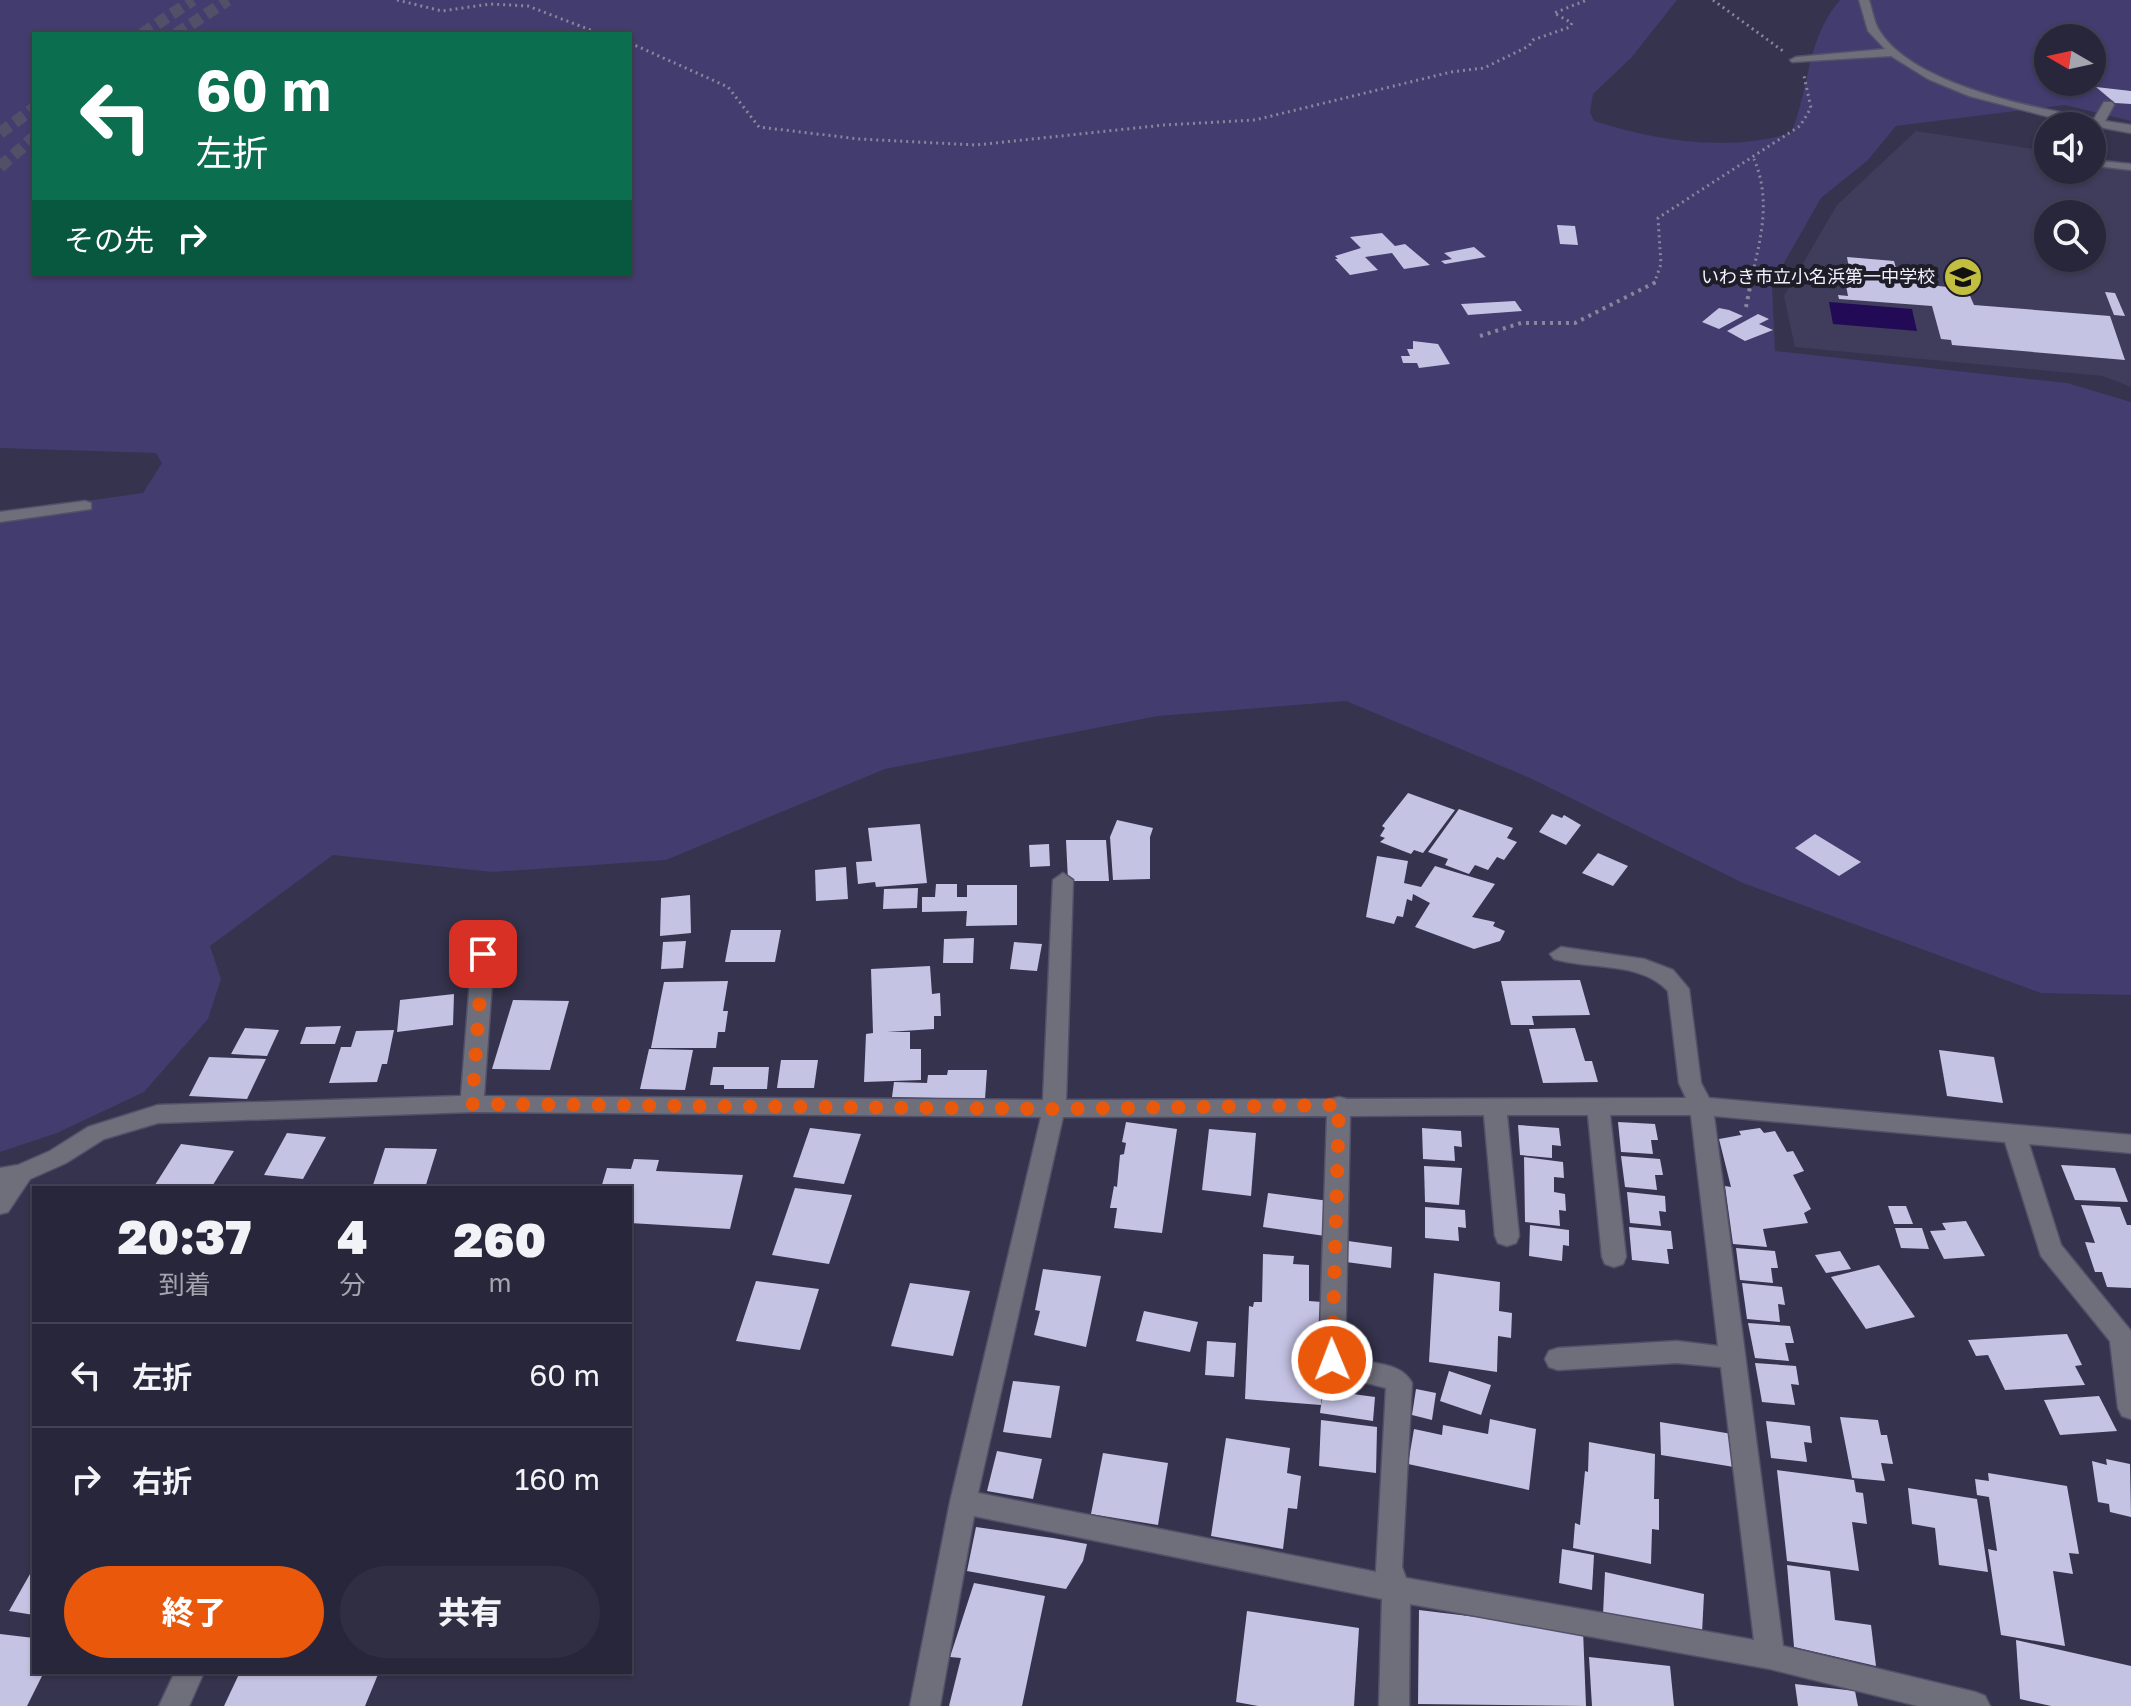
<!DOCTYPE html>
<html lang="ja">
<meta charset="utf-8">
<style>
body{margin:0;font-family:"Golos Text","Noto Sans JP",sans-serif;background:#302e42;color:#f1f3f6;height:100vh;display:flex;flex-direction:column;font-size:30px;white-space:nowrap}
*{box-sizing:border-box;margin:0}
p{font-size:26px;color:#a5a5af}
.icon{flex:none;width:44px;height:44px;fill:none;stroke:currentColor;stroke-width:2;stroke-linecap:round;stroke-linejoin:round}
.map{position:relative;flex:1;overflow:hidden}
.drawer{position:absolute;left:32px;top:1186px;width:600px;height:488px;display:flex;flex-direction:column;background:#28263a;border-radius:0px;box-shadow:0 2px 6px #0004,0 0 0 2px #444354}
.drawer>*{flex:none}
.top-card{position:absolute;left:32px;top:32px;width:600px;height:244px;border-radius:0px;box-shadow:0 2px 6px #0004,0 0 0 2px #444354;background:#0b6e4f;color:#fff;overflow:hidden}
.needle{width:52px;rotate:279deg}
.tools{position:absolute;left:2034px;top:24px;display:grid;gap:16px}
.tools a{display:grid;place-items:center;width:72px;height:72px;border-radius:50%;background:#28263a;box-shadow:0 2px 6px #0004,0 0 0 2px #444354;font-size:40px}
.pin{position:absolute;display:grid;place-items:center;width:68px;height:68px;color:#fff;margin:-34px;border-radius:16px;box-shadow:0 4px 12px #0006}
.me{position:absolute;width:88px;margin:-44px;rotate:359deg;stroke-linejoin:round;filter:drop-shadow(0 0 6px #0008)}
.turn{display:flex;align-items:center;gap:28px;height:168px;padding:0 32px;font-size:36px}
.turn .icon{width:104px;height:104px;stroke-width:2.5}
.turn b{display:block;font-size:56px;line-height:68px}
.then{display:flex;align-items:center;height:76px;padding:0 32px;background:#0003;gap:16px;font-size:30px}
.eta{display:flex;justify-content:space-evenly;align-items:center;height:136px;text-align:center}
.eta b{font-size:48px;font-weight:800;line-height:56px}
.cta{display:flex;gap:16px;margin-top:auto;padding:16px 32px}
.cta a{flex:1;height:92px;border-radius:48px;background:#ea580c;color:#fff;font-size:32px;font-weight:800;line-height:92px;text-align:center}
.cta a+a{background:#302e42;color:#f1f3f6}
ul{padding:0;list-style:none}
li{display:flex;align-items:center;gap:24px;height:104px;padding:0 32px;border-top:2px solid #444354}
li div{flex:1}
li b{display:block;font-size:30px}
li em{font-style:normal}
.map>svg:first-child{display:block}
.built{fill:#403d5c;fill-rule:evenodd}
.green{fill:#433c6f;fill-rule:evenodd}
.water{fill:#220a56}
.building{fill:#c5c3e4}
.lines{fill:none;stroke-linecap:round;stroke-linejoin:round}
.primary-tunnel{stroke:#515068;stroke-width:12;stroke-dasharray:12 6;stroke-linecap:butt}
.lane-casing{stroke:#535169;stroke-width:3}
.street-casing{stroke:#535169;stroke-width:3}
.path-far1{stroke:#88869b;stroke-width:3;stroke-dasharray:2 4;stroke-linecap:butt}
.path{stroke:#88869b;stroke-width:4;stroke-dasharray:3 5;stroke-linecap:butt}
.lane{fill:#6f6f7c;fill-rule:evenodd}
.street{fill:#6f6f7c;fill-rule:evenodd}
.route{stroke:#ea580c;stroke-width:14;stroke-dasharray:0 25.2}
.labels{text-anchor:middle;stroke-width:8;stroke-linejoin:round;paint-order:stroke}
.far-poi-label{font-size:18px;fill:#f2f1ff;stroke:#1e1d28;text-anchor:end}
</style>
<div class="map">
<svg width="2131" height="1706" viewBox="0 0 2131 1706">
<rect width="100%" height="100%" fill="#35334d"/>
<path class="built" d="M1916,131L2048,151V170H2092V157L2131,163V387L2103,376L1795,347L1784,296L1837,205ZM2048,214H2092V258H2048Z"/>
<path class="green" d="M0,0H1677L1631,58L1593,94L1590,112L1594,121C1657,141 1727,152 1791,133C1810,88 1806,39 1840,0H2131V121L2065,105L1896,126L1867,161L1821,198L1772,284L1775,351L2067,383L2131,402V995L2041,993L1743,883L1530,778L1346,701L1158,716L885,769L666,860L492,872L333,855L210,946L221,979L208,1019L144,1092L57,1133L0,1152V513L143,493L162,463L156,453L0,448ZM34,34H630V274H34ZM2048,38H2092V82H2048Z"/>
<polygon class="water" points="1829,302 1912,309 1917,331 1833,324"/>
<g class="building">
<polygon points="2096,87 2131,91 2131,104 2115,103"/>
<polygon points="1557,225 1575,226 1578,245 1560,244"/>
<polygon points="1382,233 1395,246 1405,244 1430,265 1404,269 1392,253 1365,257 1378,270 1350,275 1335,259 1338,259 1335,256 1361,248 1350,237"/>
<polygon points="1474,247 1486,257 1445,264 1441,261 1452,259 1444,253"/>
<polygon points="1847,257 1894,261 1900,282 1967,289 1974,305 2110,316 2125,360 1952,345 1951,340 1941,339 1932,306 1839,299 1838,295 1848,296 1843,269 1849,269"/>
<polygon points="2105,292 2115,293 2125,316 2114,315"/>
<polygon points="1515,301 1522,311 1468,315 1461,304"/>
<polygon points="1719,308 1729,310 1743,316 1719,329 1702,322"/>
<polygon points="1758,314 1769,319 1759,324 1773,330 1745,341 1727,331"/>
<polygon points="1413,341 1438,344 1450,364 1419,368 1417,363 1403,363 1401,356 1410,356 1407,349 1413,349"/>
<polygon points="1408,793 1455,810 1423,853 1414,850 1411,854 1380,842 1385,838 1380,836 1385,828 1382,826"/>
<polygon points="1459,809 1513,828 1507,838 1517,842 1504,860 1497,857 1488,870 1475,865 1469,874 1445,865 1448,859 1428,852"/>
<polygon points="1552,814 1562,818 1564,815 1581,825 1566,845 1539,832"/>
<polygon points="1117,820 1153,828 1150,837 1150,879 1113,880 1110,837"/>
<polygon points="920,824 927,883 876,887 875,882 858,884 856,862 872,861 868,828"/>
<polygon points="1815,834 1861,862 1839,876 1795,848"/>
<polygon points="1066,840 1106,840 1109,881 1068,881"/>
<polygon points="1049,844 1050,866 1030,867 1029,845"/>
<polygon points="1598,853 1628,866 1613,886 1582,873"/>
<polygon points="1377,856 1408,861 1404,883 1421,887 1435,866 1495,884 1472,917 1495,922 1493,926 1505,931 1500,941 1474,949 1415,927 1430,903 1413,894 1412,901 1407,899 1403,917 1397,916 1394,924 1366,917"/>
<polygon points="846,867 848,899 816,901 815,870"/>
<polygon points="936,884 957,884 957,897 967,897 967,885 1017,885 1017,925 966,926 967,911 922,912 922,897 935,897"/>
<polygon points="918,888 917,908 883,909 884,889"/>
<polygon points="690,895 691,933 660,936 661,898"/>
<polygon points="731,930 781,930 775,962 725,962"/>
<polygon points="974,938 973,963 943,963 944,939"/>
<polygon points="686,941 683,968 661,969 663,942"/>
<polygon points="1014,942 1042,944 1037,971 1010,969"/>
<polygon points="930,966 932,994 940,993 941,1016 934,1016 934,1029 887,1032 910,1032 910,1049 921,1049 921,1080 864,1082 866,1034 873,1033 871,969"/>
<polygon points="1580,980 1590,1015 1532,1016 1534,1025 1511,1025 1501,981"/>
<polygon points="728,981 723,1011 728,1011 725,1032 718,1032 716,1048 651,1048 664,982"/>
<polygon points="454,994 453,1025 397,1032 400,1000"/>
<polygon points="513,1000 569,1001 550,1070 492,1069"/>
<polygon points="341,1026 335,1044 300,1044 306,1027"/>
<polygon points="245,1028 279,1030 267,1056 231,1054"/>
<polygon points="1575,1028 1585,1061 1592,1061 1598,1082 1543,1083 1529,1029"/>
<polygon points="394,1030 387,1064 382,1064 377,1082 329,1083 341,1047 351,1047 356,1031"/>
<polygon points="649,1049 693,1050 685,1090 640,1089"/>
<polygon points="1939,1050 1994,1057 2003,1103 1947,1096"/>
<polygon points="209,1057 266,1059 247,1099 189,1096"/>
<polygon points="781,1060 818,1060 814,1088 777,1088"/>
<polygon points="713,1067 769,1067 767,1089 724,1089 724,1085 710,1085"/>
<polygon points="948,1070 987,1070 985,1099 892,1097 894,1082 927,1083 928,1075 947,1075"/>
<polygon points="1126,1122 1177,1129 1162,1233 1114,1228 1117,1208 1110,1208 1114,1186 1117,1187 1120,1155 1124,1154 1126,1143 1122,1142"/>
<polygon points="1618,1122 1655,1124 1658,1140 1651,1140 1653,1154 1621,1152"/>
<polygon points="1518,1125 1559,1128 1561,1146 1552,1145 1552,1158 1520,1155"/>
<polygon points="810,1128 861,1134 844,1184 793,1177"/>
<polygon points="1422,1128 1461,1131 1462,1147 1454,1146 1455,1161 1423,1159"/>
<polygon points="1760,1128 1764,1133 1775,1131 1787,1152 1793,1151 1804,1171 1793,1175 1811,1209 1804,1213 1808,1223 1763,1229 1767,1247 1733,1244 1725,1186 1731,1187 1719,1139 1741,1135 1739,1131"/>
<polygon points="1209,1129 1256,1133 1251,1196 1202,1190"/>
<polygon points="287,1133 326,1137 303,1179 264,1175"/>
<polygon points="181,1144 234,1151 211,1188 153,1188"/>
<polygon points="385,1148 437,1149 425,1188 372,1188"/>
<polygon points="1621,1156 1660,1159 1663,1175 1655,1175 1657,1190 1625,1187"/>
<polygon points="1524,1157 1563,1162 1564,1178 1554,1177 1554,1192 1565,1194 1566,1211 1559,1210 1560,1226 1525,1222"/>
<polygon points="634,1159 659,1160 656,1171 743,1175 730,1229 630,1223 630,1188 601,1188 607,1168 631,1169"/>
<polygon points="2061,1165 2115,1168 2128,1202 2075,1200"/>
<polygon points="1424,1166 1462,1168 1459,1205 1425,1202"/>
<polygon points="795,1188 852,1195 829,1264 772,1255"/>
<polygon points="1627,1192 1665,1196 1666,1212 1659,1211 1661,1226 1630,1223"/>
<polygon points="1268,1193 1329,1201 1325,1236 1263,1227"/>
<polygon points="2081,1205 2120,1207 2127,1225 2131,1225 2131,1288 2107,1287 2102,1272 2095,1272 2085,1242 2095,1243"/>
<polygon points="1888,1206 1906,1206 1913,1224 1894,1224"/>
<polygon points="1425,1207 1465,1210 1466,1228 1458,1227 1459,1241 1425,1238"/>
<polygon points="1966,1221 1985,1256 1944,1259 1930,1231 1946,1230 1942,1223"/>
<polygon points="1530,1225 1569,1230 1569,1246 1563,1245 1562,1261 1529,1256"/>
<polygon points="1629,1227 1671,1231 1673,1249 1667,1249 1669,1264 1632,1260"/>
<polygon points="1895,1228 1922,1228 1929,1249 1901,1248"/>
<polygon points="1348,1241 1392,1247 1391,1268 1346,1262"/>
<polygon points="1736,1248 1775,1251 1778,1268 1771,1268 1773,1283 1740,1280"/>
<polygon points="1840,1251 1851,1269 1826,1273 1815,1255"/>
<polygon points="1263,1254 1294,1256 1293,1264 1309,1265 1309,1301 1322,1302 1321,1405 1245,1399 1249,1306 1253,1307 1254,1302 1262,1302"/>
<polygon points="1879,1265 1915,1317 1866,1329 1831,1277"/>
<polygon points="1043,1269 1101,1276 1086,1347 1034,1335 1040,1311 1035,1310"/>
<polygon points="1434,1273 1500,1282 1499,1311 1512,1313 1511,1338 1498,1336 1497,1372 1429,1362"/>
<polygon points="756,1281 819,1289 800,1350 736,1341"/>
<polygon points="910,1283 970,1291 953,1356 891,1346"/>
<polygon points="1742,1283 1782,1287 1785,1305 1778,1304 1780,1322 1747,1319"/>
<polygon points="1144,1311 1198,1322 1190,1352 1136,1341"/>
<polygon points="1748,1323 1790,1326 1794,1343 1785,1343 1789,1361 1755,1358"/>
<polygon points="2067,1334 2082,1365 2075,1366 2085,1385 2005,1390 1988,1355 1976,1356 1968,1340"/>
<polygon points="1207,1341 1236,1343 1234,1377 1205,1375"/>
<polygon points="1755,1363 1796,1366 1799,1385 1791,1384 1795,1405 1762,1402"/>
<polygon points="1449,1371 1491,1385 1481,1415 1440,1401"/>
<polygon points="1013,1381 1060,1386 1051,1438 1003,1432"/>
<polygon points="1416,1389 1436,1393 1432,1420 1412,1415"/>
<polygon points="1323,1390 1375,1397 1373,1421 1320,1413"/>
<polygon points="2099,1396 2117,1431 2060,1435 2044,1400"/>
<polygon points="1840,1417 1878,1420 1881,1435 1887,1435 1893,1464 1881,1463 1885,1481 1852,1478"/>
<polygon points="1490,1419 1536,1429 1529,1490 1408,1464 1414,1429 1442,1435 1443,1425 1488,1434"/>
<polygon points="1321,1420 1377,1427 1376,1473 1319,1466"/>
<polygon points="1766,1421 1810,1426 1812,1443 1804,1442 1807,1462 1771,1458"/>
<polygon points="1660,1422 1732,1434 1734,1467 1661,1455"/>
<polygon points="1226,1438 1290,1448 1287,1473 1301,1476 1297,1509 1288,1508 1283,1549 1211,1536"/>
<polygon points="1589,1442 1655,1454 1654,1499 1659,1499 1659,1530 1652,1529 1651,1564 1573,1548 1575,1523 1580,1525 1585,1471 1588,1472"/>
<polygon points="997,1451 1042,1459 1033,1499 987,1491"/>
<polygon points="1103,1453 1168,1463 1158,1525 1091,1514"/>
<polygon points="2106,1459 2130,1464 2131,1517 2110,1512 2109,1504 2098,1502 2092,1461 2107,1465"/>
<polygon points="1777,1470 1854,1480 1856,1492 1863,1493 1867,1524 1852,1522 1859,1571 1787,1561"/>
<polygon points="1988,1473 2067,1486 2079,1554 2069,1553 2073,1574 2053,1571 2065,1646 2001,1635 1988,1549 1997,1551 1989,1497 1977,1495 1975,1479 1989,1481"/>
<polygon points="1908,1488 1977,1499 1988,1572 1939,1565 1935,1528 1912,1524"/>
<polygon points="976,1527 1053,1538 1087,1544 1083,1561 1066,1589 967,1571"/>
<polygon points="1562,1549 1594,1555 1592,1590 1559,1583"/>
<polygon points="1787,1565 1830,1571 1835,1620 1871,1625 1876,1666 1794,1647"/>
<polygon points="34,1567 34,1615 9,1611"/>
<polygon points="1605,1572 1704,1594 1702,1633 1603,1615"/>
<polygon points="974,1583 1045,1596 1022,1706 949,1706 961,1658 950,1657"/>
<polygon points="1419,1610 1583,1630 1586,1706 1418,1704"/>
<polygon points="1247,1611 1359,1628 1354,1706 1258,1706 1236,1702"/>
<polygon points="0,1634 34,1638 34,1672 44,1672 27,1706 0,1706"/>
<polygon points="2016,1640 2131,1666 2131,1706 2051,1706 2020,1699"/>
<polygon points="1589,1657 1670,1666 1674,1706 1592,1706"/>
<polygon points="240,1672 379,1672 365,1706 224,1706"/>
<polygon points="1795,1684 1855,1691 1858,1706 1798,1706"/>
</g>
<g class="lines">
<g class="primary-tunnel">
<polyline points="142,34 193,0"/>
<polyline points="176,34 228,0"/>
<polyline points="0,133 34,108"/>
<polyline points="0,167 34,137"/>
</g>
<g class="lane-casing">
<polygon id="lane" points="2100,161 2131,164 2131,170 2096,166 2094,164"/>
</g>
<g class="street-casing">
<g id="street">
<path d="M1859,0H1869C1872,9 1874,22 1879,30C1912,85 2035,108 2094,119L2104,102H2112L2114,105L2105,121L2131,125V133L2061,120L1969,96L1928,79L1891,56L1792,62L1790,60L1796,57L1885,49L1868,31Z"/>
<polygon points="85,501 91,503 91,509 0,522 0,512"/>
<path d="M1063,873L1073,880L1066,1100L1331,1099L1339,1097L1347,1099L1686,1098L1679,1083L1668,991C1640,961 1591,970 1554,959L1550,954L1561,947L1644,959L1673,970L1689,989L1701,1083L1709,1098L2131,1135V1153L2029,1144L2061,1245L2131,1331V1419L2122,1416L2118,1408L2110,1341L2041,1256L2005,1142L1714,1116L1783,1646L1975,1692L1985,1696L1990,1706H1918L1770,1669L1410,1604L1409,1706H1379L1382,1599L974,1516L940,1706H910L950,1502L1041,1117L472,1112L158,1123L104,1139L66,1163L30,1179L8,1212L0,1214V1168L18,1165L50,1151L88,1127L158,1105L461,1096L472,954L483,947L494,954L484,1096L1043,1100L1053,880ZM1484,1115L1495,1236L1498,1243L1507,1246L1516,1243L1519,1236L1507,1115H1588L1602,1257L1605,1264L1614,1267L1623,1264L1626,1257L1610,1115H1691L1718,1346L1677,1341L1558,1348L1549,1351L1545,1359L1549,1367L1558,1370L1677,1363L1721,1367L1754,1640L1406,1578L1402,1567L1412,1383C1400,1359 1365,1366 1345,1355L1350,1116ZM1327,1116L1319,1360L1330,1373L1386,1388L1376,1572L978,1493L1063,1117Z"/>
<polygon points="175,1672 204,1672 189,1706 159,1706"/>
</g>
</g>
<g class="path-far1">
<polyline points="397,0 442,11 490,4 528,6 601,34"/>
<polyline points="1713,0 1783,51"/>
<polyline points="630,43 728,87 759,127 859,139 976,145 1164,125 1255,120 1451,72 1484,68 1529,46 1533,40 1570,27 1572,23 1554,13 1587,0"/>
<polyline points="1654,284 1661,264 1658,218 1800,126 1811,108 1804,76"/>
<path d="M1750,284C1760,242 1772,201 1754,159"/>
</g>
<g class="path">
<polyline points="1746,307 1751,282"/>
<polyline points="1480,336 1521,323 1575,323 1656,282"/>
</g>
<use href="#lane" class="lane"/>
<use href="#street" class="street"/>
</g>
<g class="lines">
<polyline class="route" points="483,954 472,1104 1054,1109 1339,1105 1332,1360"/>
</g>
<defs>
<g id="school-disc" transform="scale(2)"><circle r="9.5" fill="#c1be40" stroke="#1e1d28"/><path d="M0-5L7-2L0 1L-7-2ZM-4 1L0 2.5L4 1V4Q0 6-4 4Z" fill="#111"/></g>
</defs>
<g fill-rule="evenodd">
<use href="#school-disc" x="1963" y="277"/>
</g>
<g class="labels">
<g class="far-poi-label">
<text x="1935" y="283">いわき市立小名浜第一中学校</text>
</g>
</g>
</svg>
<div class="tools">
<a><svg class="needle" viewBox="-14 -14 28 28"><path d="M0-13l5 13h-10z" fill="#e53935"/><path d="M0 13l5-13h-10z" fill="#a5a5af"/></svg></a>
<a><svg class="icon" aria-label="sound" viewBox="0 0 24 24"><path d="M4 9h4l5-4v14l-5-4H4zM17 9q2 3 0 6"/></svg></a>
<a><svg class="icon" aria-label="search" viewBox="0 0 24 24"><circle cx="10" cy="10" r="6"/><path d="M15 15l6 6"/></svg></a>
</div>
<div class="pin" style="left:483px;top:954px;background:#d93025"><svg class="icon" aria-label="arrive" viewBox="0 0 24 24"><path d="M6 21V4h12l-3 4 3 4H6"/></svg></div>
<svg class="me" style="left:1332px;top:1360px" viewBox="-20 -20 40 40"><circle r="17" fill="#ea580c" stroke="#fff" stroke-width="3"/><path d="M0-11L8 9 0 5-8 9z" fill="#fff"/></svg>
<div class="top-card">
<div class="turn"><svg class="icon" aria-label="left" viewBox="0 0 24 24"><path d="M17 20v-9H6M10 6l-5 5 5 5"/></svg><div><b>60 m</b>左折</div></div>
<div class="then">その先<svg class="icon" aria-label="right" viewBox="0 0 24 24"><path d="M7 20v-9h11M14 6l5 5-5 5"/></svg></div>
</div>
<section class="drawer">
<div class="eta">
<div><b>20:37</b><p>到着</p></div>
<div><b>4</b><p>分</p></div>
<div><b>260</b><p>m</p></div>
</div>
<ul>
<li><svg class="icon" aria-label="left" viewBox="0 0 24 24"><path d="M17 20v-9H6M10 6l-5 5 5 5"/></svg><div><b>左折</b></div><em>60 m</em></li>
<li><svg class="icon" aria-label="right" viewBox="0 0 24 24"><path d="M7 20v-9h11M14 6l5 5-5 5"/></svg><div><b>右折</b></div><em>160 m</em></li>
</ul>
<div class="cta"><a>終了</a><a>共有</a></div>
</section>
</div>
